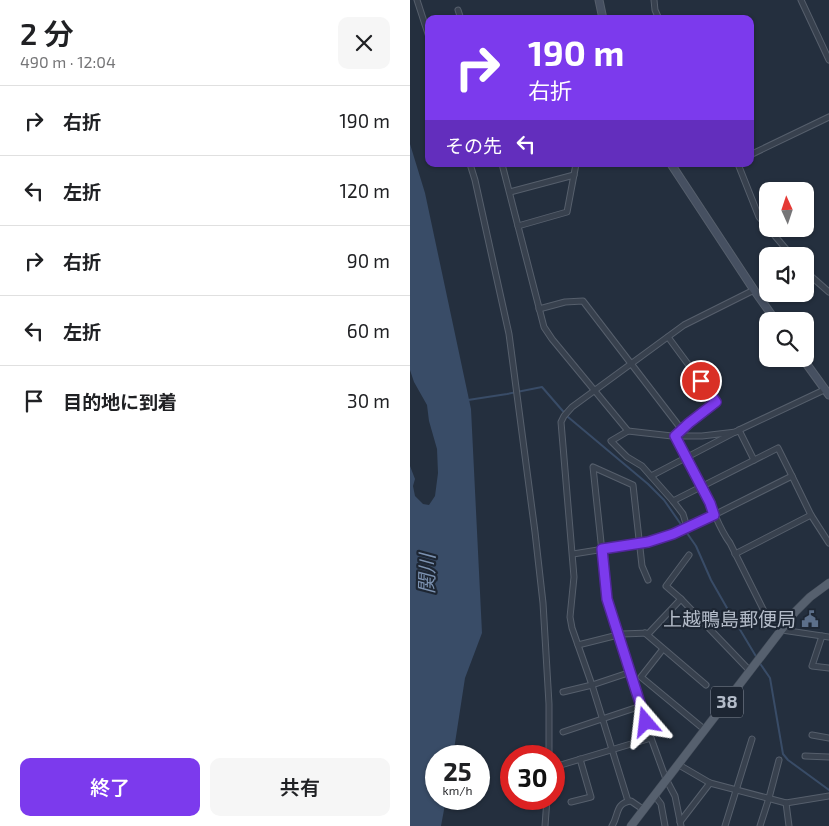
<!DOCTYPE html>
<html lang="ja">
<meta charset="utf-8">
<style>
body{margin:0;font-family:"Exo 2","Noto Sans JP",sans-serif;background:#f6f6f6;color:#202124;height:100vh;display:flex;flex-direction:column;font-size:19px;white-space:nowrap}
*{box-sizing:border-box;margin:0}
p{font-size:16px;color:#757577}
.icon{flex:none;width:28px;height:28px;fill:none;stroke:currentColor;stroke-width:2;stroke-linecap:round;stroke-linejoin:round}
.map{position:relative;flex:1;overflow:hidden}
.panel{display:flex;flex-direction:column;background:#fff;width:410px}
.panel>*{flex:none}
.banner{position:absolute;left:15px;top:15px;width:329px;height:152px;border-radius:10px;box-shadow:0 1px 4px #0004;background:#7c3aed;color:#fff;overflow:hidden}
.needle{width:32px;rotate:357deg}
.fabs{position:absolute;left:349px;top:182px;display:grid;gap:10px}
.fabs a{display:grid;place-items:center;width:55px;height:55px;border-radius:10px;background:#fff;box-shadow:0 1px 4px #0004;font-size:25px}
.speed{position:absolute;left:15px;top:745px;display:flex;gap:10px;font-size:25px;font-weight:700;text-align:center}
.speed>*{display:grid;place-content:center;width:65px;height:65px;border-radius:50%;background:#fff;box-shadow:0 1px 4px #0004;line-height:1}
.speed small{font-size:12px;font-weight:400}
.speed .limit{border:8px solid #d22;background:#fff;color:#111}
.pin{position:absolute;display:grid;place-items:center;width:42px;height:42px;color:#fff;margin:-21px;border:2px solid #fff;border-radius:50%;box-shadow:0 1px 5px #0007}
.me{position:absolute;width:55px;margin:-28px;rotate:343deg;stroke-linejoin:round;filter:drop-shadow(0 0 4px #0008)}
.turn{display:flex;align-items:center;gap:18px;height:105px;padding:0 20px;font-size:22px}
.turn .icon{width:65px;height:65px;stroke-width:2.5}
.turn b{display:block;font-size:35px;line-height:42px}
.then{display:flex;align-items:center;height:48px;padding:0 20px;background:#0003;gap:10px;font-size:19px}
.round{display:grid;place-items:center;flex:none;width:52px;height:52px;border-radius:10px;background:#f6f6f6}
.summary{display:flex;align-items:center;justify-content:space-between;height:85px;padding:0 20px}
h1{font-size:30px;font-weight:600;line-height:38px}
.button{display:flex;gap:10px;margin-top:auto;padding:10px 20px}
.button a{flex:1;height:58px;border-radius:10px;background:#7c3aed;color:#fff;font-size:20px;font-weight:600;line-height:58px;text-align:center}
.button a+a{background:#f6f6f6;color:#202124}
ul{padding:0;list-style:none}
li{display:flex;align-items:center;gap:15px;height:70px;padding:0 20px;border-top:1px solid #e0e0e0}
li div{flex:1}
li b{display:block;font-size:19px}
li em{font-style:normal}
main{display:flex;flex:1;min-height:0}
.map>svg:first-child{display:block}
.water{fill:#394c67}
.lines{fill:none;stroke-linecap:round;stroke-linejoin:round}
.stream{stroke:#394c67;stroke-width:2}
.street-casing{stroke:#565f6c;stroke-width:7}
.secondary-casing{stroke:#565f6c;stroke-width:9}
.primary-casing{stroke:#414a57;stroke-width:9}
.street{stroke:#38414e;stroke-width:5}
.secondary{stroke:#465061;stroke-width:7}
.primary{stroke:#56606e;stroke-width:8}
.route-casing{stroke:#51269a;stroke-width:12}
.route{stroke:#7c3aed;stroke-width:9}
.labels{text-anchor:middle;stroke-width:4.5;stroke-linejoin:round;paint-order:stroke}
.shield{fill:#1d2633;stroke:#878f9c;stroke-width:1}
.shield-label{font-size:18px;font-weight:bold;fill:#b4bcc9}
.poi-label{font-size:19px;fill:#b4bcc9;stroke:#1d2633;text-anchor:end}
.water-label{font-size:20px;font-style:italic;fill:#7c92b1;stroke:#1d2633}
</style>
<main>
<section class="panel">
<div class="summary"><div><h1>2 分</h1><p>490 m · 12:04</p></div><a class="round"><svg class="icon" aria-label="close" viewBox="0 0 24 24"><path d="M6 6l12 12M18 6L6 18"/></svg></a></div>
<ul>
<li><svg class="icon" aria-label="right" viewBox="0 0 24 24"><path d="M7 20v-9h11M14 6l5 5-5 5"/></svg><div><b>右折</b></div><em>190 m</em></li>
<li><svg class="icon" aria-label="left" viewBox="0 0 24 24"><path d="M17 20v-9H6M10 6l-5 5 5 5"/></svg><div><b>左折</b></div><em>120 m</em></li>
<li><svg class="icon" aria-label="right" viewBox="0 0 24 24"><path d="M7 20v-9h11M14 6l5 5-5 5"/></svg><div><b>右折</b></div><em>90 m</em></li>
<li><svg class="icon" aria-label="left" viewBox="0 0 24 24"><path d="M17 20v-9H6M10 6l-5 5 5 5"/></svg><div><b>左折</b></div><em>60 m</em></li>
<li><svg class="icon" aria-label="arrive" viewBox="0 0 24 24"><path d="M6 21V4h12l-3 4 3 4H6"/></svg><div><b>目的地に到着</b></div><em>30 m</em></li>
</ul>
<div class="button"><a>終了</a><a>共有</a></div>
</section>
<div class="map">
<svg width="419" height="826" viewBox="0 0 419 826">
<rect width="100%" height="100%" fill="#242f3e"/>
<polygon class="water" points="0,144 15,193 61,409 72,633 55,678 43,756 26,756 26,799 36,799 31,826 0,826 0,466 5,479 3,486 5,496 13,504 19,505 25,496 28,473 27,449 19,421 17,405 4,382 0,370"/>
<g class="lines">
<g class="stream">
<polyline points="58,400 97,394 132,387 158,417 238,484 254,500 286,546 301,580 317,608 347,658"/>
<polyline points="349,662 360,678 373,754 378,760 419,790"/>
</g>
<g class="street-casing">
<g id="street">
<polyline points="7,0 19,37"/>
<polyline points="244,0 245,10 249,19"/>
<polyline points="391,0 419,60"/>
<polyline points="48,10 51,19"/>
<polyline points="340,155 419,117"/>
<polyline points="60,164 65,180 99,334 125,532 133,603 139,704 139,756"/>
<polyline points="92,164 134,327 142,339 218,431 262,436 292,436 326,432"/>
<polyline points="328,164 349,217 358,227"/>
<polyline points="100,192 164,175"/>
<polyline points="108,226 157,212 166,164"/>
<polyline points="359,229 382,256"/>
<polyline points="395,271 419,292"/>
<polyline points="129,309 155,302 173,301 272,430"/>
<polyline points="258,337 306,402 271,431"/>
<polyline points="329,430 344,460"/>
<polyline points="218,431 201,441 217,457 232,466 263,501"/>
<path d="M265,436C277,457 289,479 299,502C306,516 310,530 320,543L355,613L363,623L372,630L419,637"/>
<polyline points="241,476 329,430 414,390"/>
<polyline points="277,527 273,514 263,501 368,448 382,476"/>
<polyline points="163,554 238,542 257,536 304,515 382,476 401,515 419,543"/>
<polyline points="325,554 401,515"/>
<polyline points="238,580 232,566 223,485 183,467 197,599 241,738"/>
<polyline points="271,599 256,586 279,555"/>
<polyline points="235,633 296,685"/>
<polyline points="412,636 402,666 419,668"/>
<polyline points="168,645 212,634 239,633 271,599 340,671"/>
<polyline points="253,649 231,677 295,730"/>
<polyline points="153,692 182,685 215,674"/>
<polyline points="153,732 231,706"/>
<polyline points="402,735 419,738"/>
<polyline points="395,756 419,757"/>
<polyline points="269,765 300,783 376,803 419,796"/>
<polyline points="144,767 241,738 256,779 265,796 271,826"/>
<polyline points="245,796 251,804 255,826"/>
<polyline points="218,801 182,685 162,628 160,617 164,577 151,422 154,416 162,407 274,325 344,290"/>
<polyline points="161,802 181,797 170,759"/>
<polyline points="376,803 379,826"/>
<polyline points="270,822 300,783"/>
<polyline points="135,826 137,799"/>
<path d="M202,826C209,815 205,803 221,801L234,810"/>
<polyline points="315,826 342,739"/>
<polyline points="350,826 359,798 369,760"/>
</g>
</g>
<g class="secondary-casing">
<g id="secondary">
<polyline points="189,0 193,19"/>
<polyline points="261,164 344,290 366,321"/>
<polyline points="393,359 419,395"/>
</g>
</g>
<g class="primary-casing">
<polyline id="primary" points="221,826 385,612 400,597 419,583"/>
</g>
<use href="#street" class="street"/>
<use href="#secondary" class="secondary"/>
<use href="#primary" class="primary"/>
</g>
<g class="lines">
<g class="route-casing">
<polyline id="route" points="236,722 197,599 192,549 238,542 263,534 304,515 300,503 265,436 279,423 306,402 291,381"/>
</g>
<use href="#route" class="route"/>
</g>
<defs>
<g id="civic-bare" transform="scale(1.35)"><path d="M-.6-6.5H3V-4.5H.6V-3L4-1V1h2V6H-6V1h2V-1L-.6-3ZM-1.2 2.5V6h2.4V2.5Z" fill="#5c6f8a" stroke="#1d2633" stroke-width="2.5" paint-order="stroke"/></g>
</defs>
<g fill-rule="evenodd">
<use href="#civic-bare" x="400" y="619"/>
</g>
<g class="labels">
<rect class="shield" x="301" y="686.5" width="32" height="31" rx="4"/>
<g class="shield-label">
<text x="317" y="708">38</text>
</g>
<g class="poi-label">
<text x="386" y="626">上越鴨島郵便局</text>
</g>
<g class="water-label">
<text transform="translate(17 574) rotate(-89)" y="7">関川</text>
</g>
</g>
</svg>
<div class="fabs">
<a><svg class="needle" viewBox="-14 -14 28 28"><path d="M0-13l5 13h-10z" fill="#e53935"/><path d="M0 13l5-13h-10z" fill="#757577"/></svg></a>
<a><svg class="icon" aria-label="sound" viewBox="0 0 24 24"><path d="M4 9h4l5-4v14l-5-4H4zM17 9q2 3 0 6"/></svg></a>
<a><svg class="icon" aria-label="search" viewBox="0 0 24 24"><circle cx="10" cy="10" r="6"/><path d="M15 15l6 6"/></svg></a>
</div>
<div class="speed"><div>25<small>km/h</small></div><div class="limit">30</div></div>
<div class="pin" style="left:291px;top:381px;background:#d93025"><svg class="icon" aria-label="arrive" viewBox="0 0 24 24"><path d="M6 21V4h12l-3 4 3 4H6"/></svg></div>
<svg class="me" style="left:236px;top:722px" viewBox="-20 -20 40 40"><path d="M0-17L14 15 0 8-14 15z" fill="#7c3aed" stroke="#fff" stroke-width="4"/></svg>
<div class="banner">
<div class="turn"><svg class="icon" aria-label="right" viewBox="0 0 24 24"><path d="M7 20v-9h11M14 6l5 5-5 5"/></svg><div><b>190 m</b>右折</div></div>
<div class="then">その先<svg class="icon" aria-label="left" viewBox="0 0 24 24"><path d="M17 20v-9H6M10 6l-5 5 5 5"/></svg></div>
</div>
</div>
</main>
